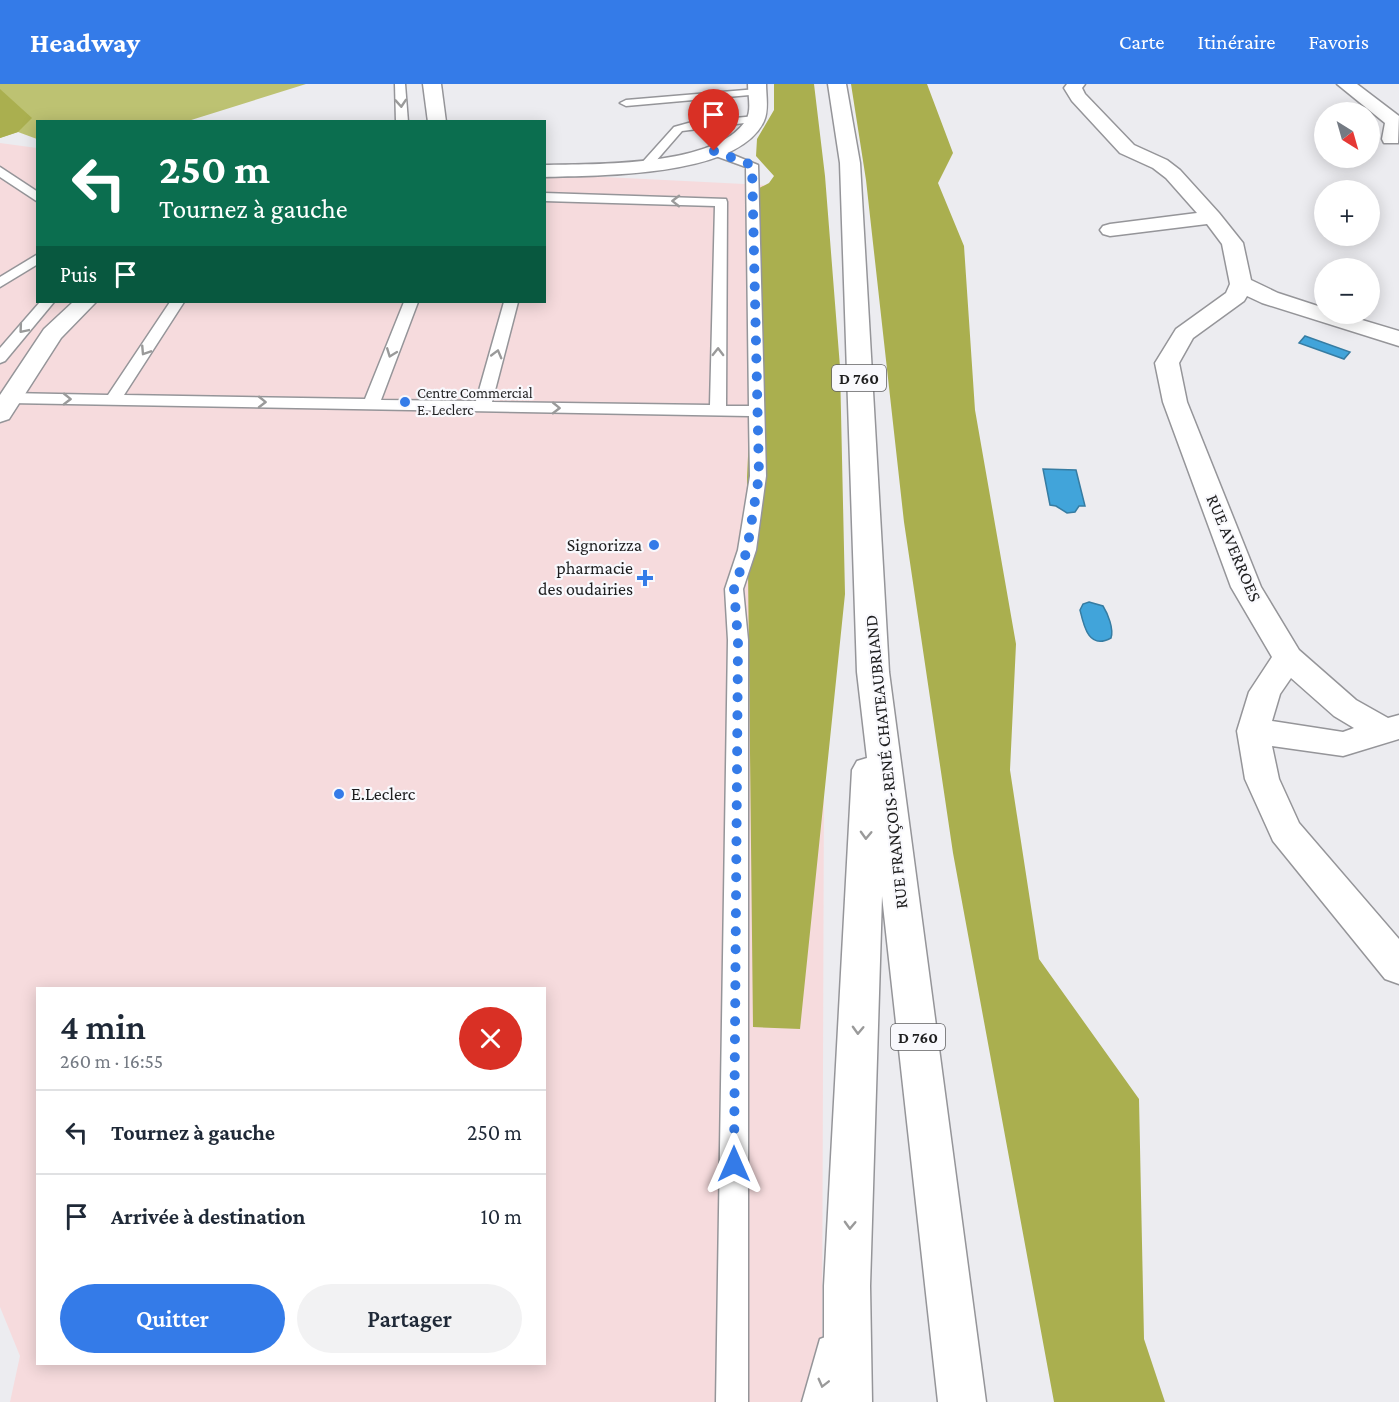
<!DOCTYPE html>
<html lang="fr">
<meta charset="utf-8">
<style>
body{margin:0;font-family:"Crimson Pro",serif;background:#f2f2f3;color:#1f2937;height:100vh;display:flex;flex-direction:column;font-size:22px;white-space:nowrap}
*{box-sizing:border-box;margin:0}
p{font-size:20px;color:#747a83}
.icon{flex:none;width:33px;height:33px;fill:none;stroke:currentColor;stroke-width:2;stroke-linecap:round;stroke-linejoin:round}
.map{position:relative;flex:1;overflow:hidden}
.sheet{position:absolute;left:36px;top:903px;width:510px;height:378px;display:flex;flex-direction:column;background:#fff;border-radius:0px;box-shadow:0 3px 15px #0003}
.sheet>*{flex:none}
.banner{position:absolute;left:36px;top:36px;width:510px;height:183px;border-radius:0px;box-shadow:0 3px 15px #0003;background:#0b6e4f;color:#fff;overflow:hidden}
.needle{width:39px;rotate:143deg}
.tools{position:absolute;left:1314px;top:18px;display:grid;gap:12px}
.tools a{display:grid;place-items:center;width:66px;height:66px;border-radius:50%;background:#fff;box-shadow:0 3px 15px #0003;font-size:30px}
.pin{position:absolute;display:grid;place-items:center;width:51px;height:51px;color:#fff;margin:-62px -26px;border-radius:50% 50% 50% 0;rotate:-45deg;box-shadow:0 0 6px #0007}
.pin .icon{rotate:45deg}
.me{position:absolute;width:66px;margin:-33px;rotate:0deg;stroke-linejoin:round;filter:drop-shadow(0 0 4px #0008)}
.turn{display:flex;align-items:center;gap:21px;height:126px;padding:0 24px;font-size:27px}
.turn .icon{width:78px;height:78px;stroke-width:2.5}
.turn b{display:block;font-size:42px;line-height:51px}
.then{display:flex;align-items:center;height:57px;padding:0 24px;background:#0003;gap:12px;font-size:22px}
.round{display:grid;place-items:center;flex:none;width:63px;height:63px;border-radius:32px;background:#f2f2f3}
.headline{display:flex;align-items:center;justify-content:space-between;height:102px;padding:0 24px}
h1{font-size:36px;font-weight:600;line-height:45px}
.primary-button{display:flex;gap:12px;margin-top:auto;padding:12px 24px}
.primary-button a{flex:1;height:69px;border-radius:36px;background:#347be8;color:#fff;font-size:24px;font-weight:600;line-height:69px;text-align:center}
.primary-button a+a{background:#f2f2f3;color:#1f2937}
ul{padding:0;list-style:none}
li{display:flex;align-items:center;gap:18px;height:84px;padding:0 24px;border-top:2px solid #e0e1e3}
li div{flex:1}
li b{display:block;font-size:22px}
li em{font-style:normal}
header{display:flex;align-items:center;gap:36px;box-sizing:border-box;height:84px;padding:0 30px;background:#347be8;color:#fff}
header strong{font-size:28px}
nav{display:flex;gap:33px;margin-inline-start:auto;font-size:21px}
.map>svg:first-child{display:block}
.commercial{fill:#f6dbdd;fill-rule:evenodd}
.green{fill:#bdc272}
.forest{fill:#aaaf4f}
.water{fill:#41a4da;stroke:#367ca2;stroke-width:1.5}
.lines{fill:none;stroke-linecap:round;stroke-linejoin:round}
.service-casing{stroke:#959599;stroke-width:3}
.minor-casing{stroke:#959599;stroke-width:3}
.primary-casing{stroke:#959599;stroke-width:3}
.service{fill:#fff;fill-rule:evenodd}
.minor{fill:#fff;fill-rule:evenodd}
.primary{fill:#fff;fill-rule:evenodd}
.oneway{stroke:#9a9a9a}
.route{stroke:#347be8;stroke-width:10;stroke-dasharray:0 18}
.poi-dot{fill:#347be8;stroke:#f9f9fd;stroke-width:2}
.labels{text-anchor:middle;stroke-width:4.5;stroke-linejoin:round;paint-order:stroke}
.far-poi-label{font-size:15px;fill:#1e1e1f;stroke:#f9f9fd;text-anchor:start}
.shield{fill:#f9f9fd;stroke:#606062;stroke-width:1.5}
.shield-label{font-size:16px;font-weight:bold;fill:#1e1e1f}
.poi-label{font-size:18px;fill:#1e1e1f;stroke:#f9f9fd;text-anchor:end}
.street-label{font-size:18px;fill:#1e1e1f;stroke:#f9f9fd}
</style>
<header>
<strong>Headway</strong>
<nav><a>Carte</a><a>Itinéraire</a><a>Favoris</a></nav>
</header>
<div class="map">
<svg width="1399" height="1318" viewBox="0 0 1399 1318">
<rect width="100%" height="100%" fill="#ececf0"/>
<path class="commercial" d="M0,59L37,64L38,218H544L545,90L826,104L822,1276L817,1318H10L20,1272L0,1223ZM38,904H544V1280H38Z"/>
<polygon class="green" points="0,0 306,0 188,37 38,38 37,55 18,48 0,54"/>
<g class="forest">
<polygon points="774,0 814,0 825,92 840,283 845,510 800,945 753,943 747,393 757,187 747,147 748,110 769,99 774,92 756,72 757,55 774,26"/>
<polygon points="851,0 927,0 953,69 938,99 964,162 975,326 1016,560 1010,686 1039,875 1139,1015 1144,1255 1165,1318 1054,1318 953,769 904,438 866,96"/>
<polygon points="0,5 32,34 18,48 0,54"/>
</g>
<g class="water">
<polygon points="1305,252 1350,268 1344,275 1299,259"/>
<polygon points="1043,385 1076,386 1085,422 1079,422 1075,428 1067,429 1056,422 1050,421"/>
<path d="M1089,518L1103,522C1108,530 1114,545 1111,554C1089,566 1084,543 1080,526L1083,520Z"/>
</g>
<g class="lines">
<g class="service-casing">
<g id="service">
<polygon points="395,0 405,0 408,38 396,38"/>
<polygon points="757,5 763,8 761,10 626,22 620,19 626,16"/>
<polygon points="756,32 762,35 760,37 682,47 649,85 641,85 639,82 674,43 692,38"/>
<polygon points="714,63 758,81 766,392 756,466 743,505 748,556 748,1318 716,1318 728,556 725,505 738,466 750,392 749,332 9,319 1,314 9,309 108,311 170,218 184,218 124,311 365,315 404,218 418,218 381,316 476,317 504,218 518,218 492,318 710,321 715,122 544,117 544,109 726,115 727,118 726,322 749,322 746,83 710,70 710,64"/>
<polygon points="0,83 38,108 38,118 0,93"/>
<polygon points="38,170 38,180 0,203 0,193"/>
<polygon points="40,218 54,218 5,277 0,279 0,264"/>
<polygon points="831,1251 842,1255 846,1266 834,1318 802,1318 820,1255"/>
</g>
</g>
<g class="minor-casing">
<g id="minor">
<polygon points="423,0 441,0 446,38 428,38"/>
<path d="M748,0H766C766,11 769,26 764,37C738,94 598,91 544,93V81C594,80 717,83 746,36C752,27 748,11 748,0Z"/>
<path d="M1067,0H1085L1082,4L1085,10L1134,61L1167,76L1180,86L1219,129L1243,159L1251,196L1278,209L1324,224V230H1342L1399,247V262L1262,219L1247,212L1244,217L1193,254L1179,279L1187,318L1261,503L1299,566L1356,616L1388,634L1399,631V655L1343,672L1272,662L1279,695L1299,739L1399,855V900L1385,895L1273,757L1245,695L1237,647L1249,608L1272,573L1231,503L1163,318L1155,279L1176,245L1226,209L1230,200L1222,160L1207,140L1110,152L1103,150L1100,146L1103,142L1110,140L1197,129L1166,94L1153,84L1120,69L1072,17L1064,4ZM1291,594L1334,632L1354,644L1343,648L1272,637L1280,610Z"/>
<polygon points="1337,0 1357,0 1399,32 1398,59 1384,59 1382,55 1385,39"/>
<polygon points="73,218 96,218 61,254 9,335 0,338 0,311 44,245"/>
</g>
</g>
<g class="primary-casing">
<polygon id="primary" points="828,0 846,0 860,79 889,588 986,1318 938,1318 882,812 870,1202 872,1318 824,1318 824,1202 852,686 857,677 867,674 857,588 840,79"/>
</g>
<use href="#service" class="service"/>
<use href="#minor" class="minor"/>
<use href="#primary" class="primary"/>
</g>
<defs><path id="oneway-chevron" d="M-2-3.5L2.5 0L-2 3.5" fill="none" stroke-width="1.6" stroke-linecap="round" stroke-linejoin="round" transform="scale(1.5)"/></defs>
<g class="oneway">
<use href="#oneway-chevron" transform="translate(401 19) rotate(86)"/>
<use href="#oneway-chevron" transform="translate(676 117) rotate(-179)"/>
<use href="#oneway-chevron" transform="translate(23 245) rotate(130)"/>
<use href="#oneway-chevron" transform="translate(145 267) rotate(123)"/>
<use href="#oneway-chevron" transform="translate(718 268) rotate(-89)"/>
<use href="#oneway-chevron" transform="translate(391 269) rotate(111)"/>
<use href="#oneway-chevron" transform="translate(497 270) rotate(-75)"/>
<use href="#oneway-chevron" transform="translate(67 315) rotate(1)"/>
<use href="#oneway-chevron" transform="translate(262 318) rotate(1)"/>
<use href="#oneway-chevron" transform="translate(556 324) rotate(1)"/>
<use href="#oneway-chevron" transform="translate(866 751) rotate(92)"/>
<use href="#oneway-chevron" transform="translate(858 946) rotate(92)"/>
<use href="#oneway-chevron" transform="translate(850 1141) rotate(92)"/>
<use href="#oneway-chevron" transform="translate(823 1299) rotate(104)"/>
</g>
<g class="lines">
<polyline class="route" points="714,67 752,81 759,392 747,466 734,505 738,556 734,1080"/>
</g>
<g class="poi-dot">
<circle cx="405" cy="318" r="6"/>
<circle cx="654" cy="461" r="6"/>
<path d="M642 485h6v6h6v6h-6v6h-6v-6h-6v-6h6z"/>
<circle cx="339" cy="710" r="6"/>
</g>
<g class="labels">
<g class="far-poi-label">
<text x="417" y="314">Centre Commercial<tspan x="417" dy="17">E. Leclerc</tspan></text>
</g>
<g class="shield">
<rect x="832" y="281" width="54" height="26" rx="4.5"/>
<rect x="891" y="940" width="54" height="26" rx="4.5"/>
</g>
<g class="shield-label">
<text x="859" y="300">D 760</text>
<text x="918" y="959">D 760</text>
</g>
<g class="poi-label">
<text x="642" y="467">Signorizza</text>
<text x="633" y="490">pharmacie<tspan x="633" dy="21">des oudairies</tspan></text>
<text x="351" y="716" text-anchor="start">E.Leclerc</text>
</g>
<g class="street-label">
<text transform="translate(1234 464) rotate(67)" y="6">RUE AVERROES</text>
<text transform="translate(886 678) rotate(-96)" y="6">RUE FRANÇOIS-RENÉ CHATEAUBRIAND</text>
</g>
</g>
</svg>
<div class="tools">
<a><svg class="needle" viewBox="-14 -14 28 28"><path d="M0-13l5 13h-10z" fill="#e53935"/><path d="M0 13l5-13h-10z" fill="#747a83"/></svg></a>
<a>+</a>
<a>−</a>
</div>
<div class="pin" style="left:714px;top:67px;background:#d93025"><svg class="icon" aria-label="arrive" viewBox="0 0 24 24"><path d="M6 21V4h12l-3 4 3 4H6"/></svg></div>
<svg class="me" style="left:734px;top:1080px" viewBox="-20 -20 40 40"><path d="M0-17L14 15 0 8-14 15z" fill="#347be8" stroke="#fff" stroke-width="4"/></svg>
<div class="banner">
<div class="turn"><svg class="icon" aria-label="left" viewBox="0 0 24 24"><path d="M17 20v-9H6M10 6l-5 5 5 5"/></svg><div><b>250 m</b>Tournez à gauche</div></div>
<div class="then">Puis<svg class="icon" aria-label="arrive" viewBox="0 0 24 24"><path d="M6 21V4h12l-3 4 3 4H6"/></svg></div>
</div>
<section class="sheet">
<div class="headline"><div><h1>4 min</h1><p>260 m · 16:55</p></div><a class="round" style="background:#d93025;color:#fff"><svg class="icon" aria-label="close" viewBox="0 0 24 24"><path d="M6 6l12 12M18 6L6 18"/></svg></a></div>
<ul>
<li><svg class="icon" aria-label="left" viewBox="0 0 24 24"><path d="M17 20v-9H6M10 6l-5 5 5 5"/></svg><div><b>Tournez à gauche</b></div><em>250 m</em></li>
<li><svg class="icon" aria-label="arrive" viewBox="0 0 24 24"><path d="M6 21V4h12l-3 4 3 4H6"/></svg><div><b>Arrivée à destination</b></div><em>10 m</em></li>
</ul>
<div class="primary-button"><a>Quitter</a><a>Partager</a></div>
</section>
</div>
